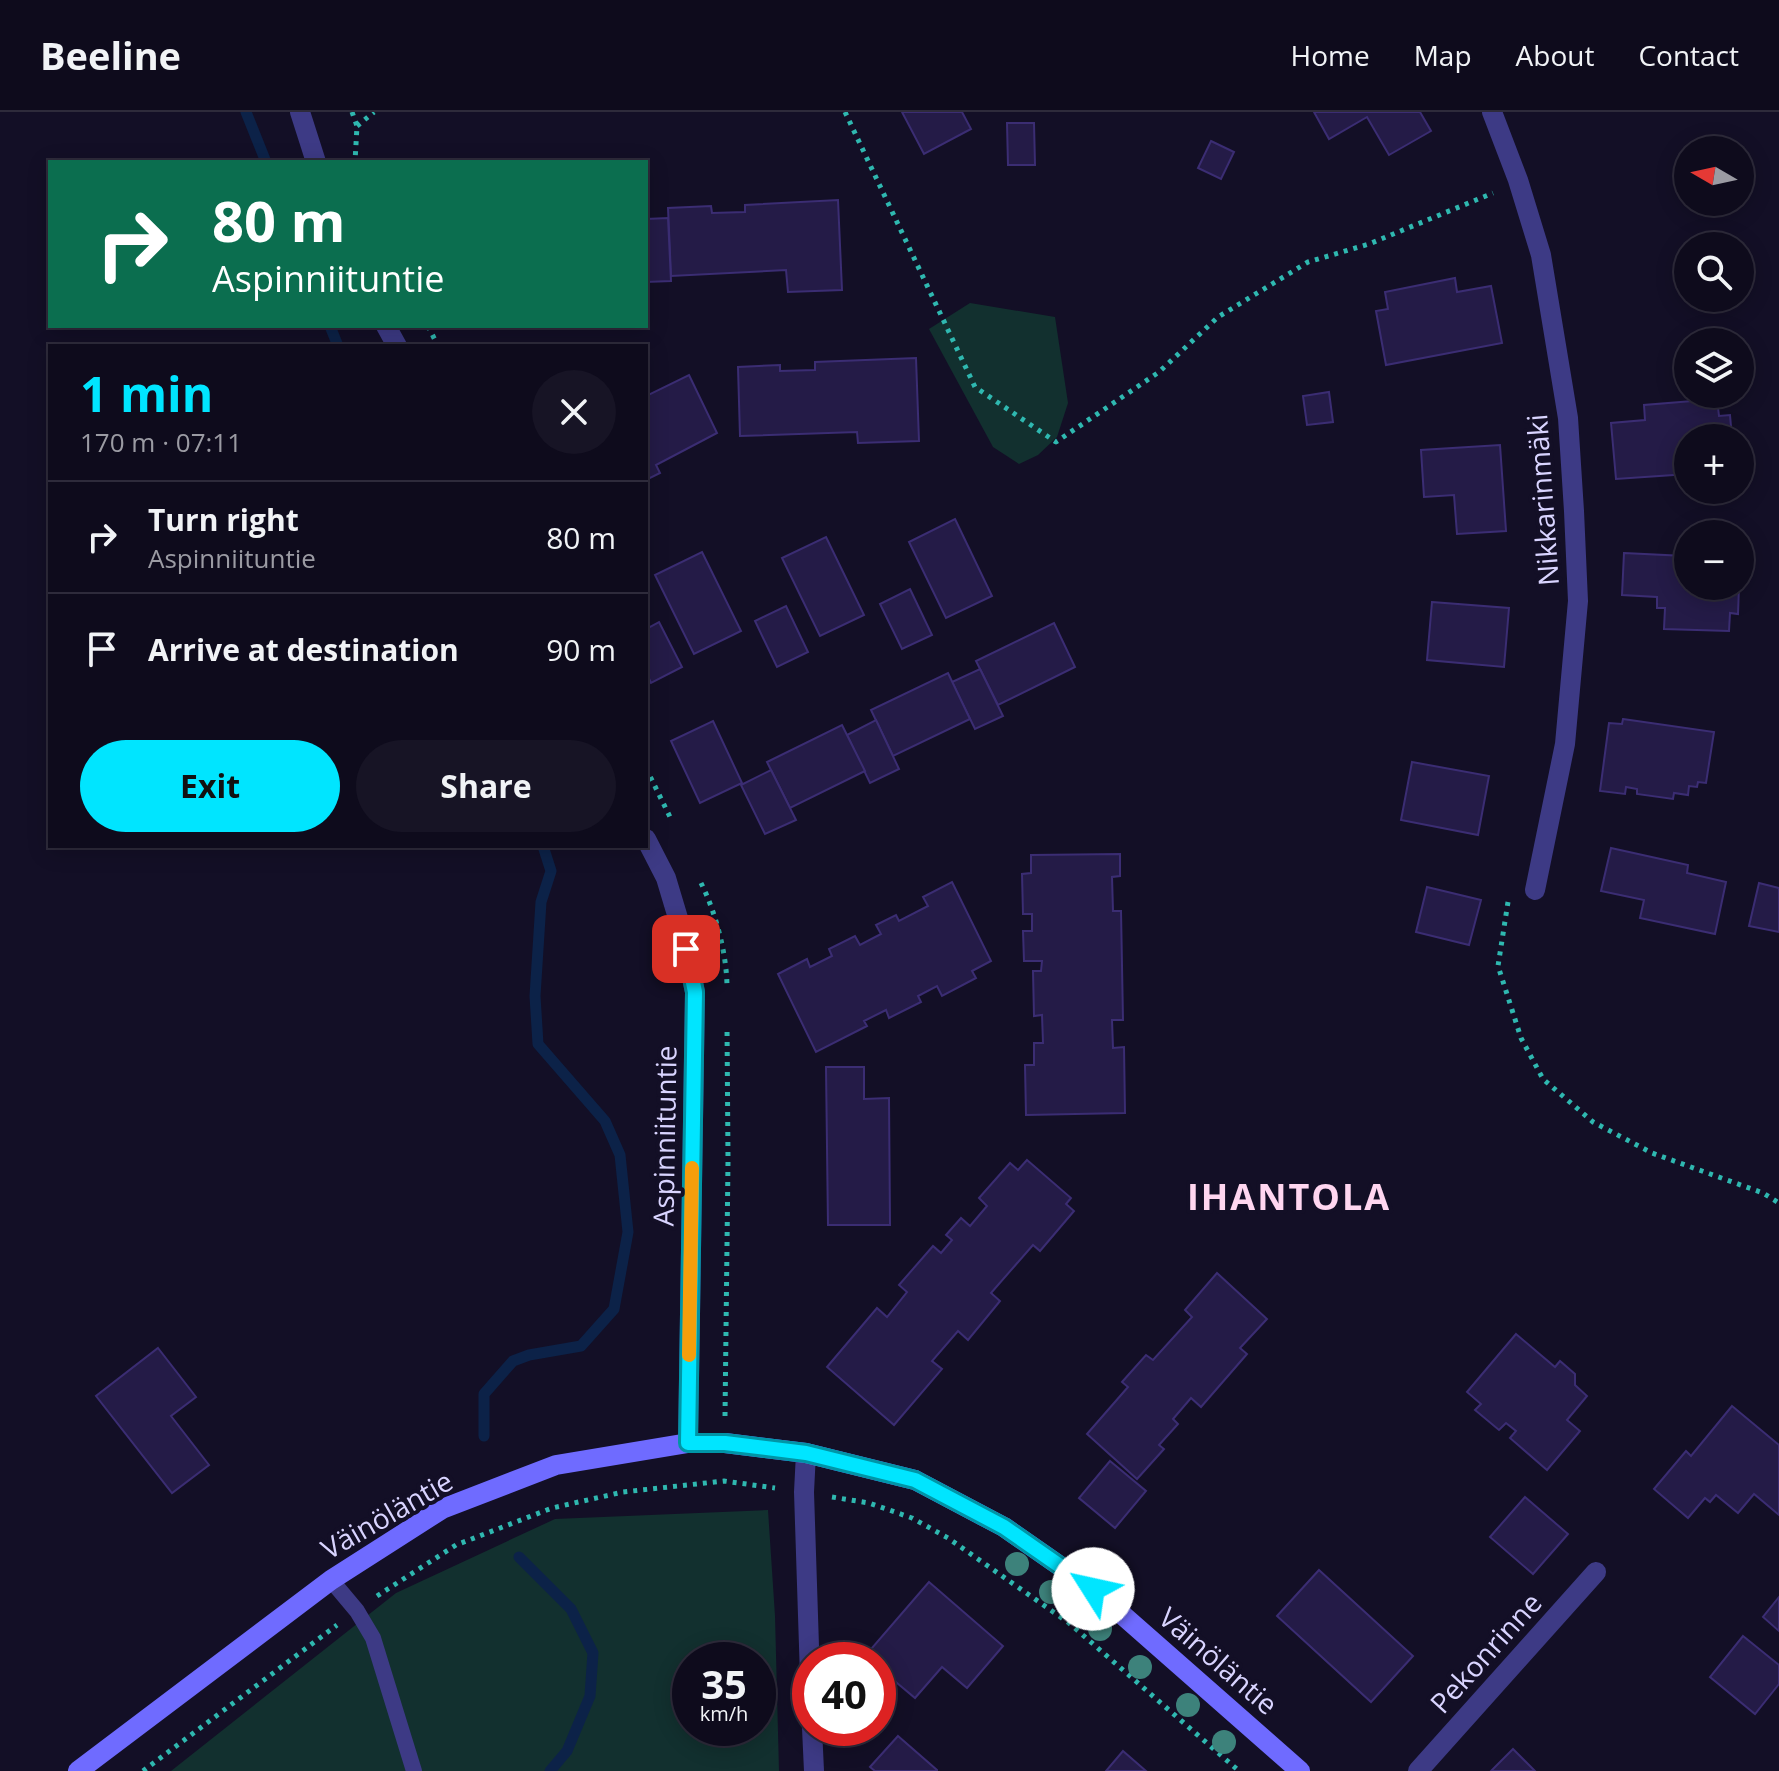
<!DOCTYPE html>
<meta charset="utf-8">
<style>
body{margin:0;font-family:"Open Sans",sans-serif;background:#171425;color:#f1f3f6;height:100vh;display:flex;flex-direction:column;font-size:30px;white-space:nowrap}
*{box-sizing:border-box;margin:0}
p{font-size:26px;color:#9b9ba3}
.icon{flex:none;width:44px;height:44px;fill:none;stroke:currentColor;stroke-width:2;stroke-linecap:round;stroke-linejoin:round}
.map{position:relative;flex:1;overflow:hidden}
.panel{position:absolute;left:48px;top:232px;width:600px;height:504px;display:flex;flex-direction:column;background:#0e0b1c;border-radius:0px;box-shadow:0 4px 20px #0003,0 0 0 2px #2e2b3b}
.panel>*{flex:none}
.guide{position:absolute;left:48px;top:48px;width:600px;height:168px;border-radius:0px;box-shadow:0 4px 20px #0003,0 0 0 2px #2e2b3b;background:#0b6e4f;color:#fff;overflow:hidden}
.needle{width:52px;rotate:279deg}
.controls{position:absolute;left:1674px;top:24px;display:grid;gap:16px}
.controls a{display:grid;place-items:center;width:80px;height:80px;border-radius:50%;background:#0e0b1c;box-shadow:0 4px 20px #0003,0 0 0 2px #2e2b3b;font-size:40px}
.speed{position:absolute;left:672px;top:1530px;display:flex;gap:16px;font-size:40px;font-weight:700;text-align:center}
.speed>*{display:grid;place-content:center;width:104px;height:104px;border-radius:50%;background:#0e0b1c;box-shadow:0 4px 20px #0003,0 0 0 2px #2e2b3b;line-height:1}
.speed small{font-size:20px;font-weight:400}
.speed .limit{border:12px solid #d22;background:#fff;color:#111}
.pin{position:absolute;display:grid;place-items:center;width:68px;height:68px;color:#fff;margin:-34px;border-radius:16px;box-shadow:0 4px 12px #0006}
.me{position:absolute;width:88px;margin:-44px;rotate:305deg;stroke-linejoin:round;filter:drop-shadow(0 0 6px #0008)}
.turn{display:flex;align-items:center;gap:28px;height:168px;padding:0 32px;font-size:36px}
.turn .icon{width:104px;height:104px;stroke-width:2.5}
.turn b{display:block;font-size:56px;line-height:68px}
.round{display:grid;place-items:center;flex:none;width:84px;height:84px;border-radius:42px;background:#171425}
.head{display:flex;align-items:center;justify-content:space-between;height:136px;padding:0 32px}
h1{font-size:48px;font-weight:700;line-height:60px;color:#00e5ff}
.button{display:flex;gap:16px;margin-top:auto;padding:16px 32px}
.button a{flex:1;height:92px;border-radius:48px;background:#00e5ff;color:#111;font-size:32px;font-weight:700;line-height:92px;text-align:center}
.button a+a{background:#171425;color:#f1f3f6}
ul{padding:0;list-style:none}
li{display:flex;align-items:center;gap:24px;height:112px;padding:0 32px;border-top:2px solid #2e2b3b}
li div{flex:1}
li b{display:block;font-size:30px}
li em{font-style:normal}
header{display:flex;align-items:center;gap:48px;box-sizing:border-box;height:112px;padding:0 40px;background:#0e0b1c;border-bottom:2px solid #2e2b3b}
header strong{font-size:38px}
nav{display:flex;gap:44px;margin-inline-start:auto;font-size:28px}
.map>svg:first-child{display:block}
.green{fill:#12302f;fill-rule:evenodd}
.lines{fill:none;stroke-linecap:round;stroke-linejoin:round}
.stream{stroke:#0c2248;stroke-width:11}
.building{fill:#241b47;stroke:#3b2d73;stroke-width:2}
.path{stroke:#2fb8b0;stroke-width:5;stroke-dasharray:4 6;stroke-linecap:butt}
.lane{stroke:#3d3a85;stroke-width:16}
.street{stroke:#3d3a85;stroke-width:20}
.secondary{stroke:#6f6bff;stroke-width:20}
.tree{fill:#3d827b}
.route-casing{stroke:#0095a6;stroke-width:20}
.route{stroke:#00e5ff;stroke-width:14}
.slow{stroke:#f59e0b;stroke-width:14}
.labels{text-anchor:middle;stroke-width:8;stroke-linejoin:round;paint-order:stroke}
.street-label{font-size:28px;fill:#d9d4ff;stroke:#130f26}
.district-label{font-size:36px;font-weight:bold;letter-spacing:2px;fill:#ffd6f0;stroke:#130f26}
</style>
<header>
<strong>Beeline</strong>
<nav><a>Home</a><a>Map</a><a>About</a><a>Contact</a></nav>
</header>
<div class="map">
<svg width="1779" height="1659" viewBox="0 0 1779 1659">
<rect width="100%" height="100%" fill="#130f26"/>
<g class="green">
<polygon points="970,191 1055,205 1068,291 1057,325 1038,343 1019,352 993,335 929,217"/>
<path d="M768,1398L775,1504L779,1659H171L396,1481L555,1407ZM690,1548H758V1616H690Z"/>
</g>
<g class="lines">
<g class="stream">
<polyline points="246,0 266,50"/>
<polyline points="330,214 338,234"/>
<polyline points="484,1324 484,1282 513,1249 529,1243 581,1234 614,1197 628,1120 620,1043 605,1009 538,932 535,884 541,790 551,759 543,734"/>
<polyline points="519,1445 571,1497 593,1541 590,1584 567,1639 550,1659"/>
</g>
</g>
<g class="building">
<polygon points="902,0 962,0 971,17 924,42"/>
<polygon points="1314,0 1420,0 1431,19 1389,43 1367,5 1329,27"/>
<polygon points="1007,11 1034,11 1035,53 1008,53"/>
<polygon points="1211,29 1234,40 1221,67 1198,56"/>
<polygon points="838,88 842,178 788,180 786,158 671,164 668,96 711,94 712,101 745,100 745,93"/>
<polygon points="668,106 671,169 646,170 646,107"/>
<polygon points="1455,166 1457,180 1491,174 1502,231 1386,253 1376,199 1388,197 1385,180"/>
<polygon points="916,246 919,329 858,331 857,320 740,324 738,255 780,253 780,259 815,258 815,250"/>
<polygon points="689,263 717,321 656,353 660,361 646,368 646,284"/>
<polygon points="1329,280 1333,310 1307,313 1303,284"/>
<polygon points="1717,287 1719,304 1730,303 1732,326 1688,326 1688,362 1616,367 1611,311 1645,308 1644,293"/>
<polygon points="1500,333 1506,419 1457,422 1454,383 1424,385 1421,338"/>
<polygon points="955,407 992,484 946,506 909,430"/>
<polygon points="826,425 864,503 820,524 782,446"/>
<polygon points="702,440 741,519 694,542 655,463"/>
<polygon points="1624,441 1685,444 1684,452 1688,452 1688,474 1739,474 1738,502 1730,501 1729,519 1664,517 1665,496 1657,496 1657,485 1622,483"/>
<polygon points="910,477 932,523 902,537 880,492"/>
<polygon points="1432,490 1509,496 1504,555 1427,548"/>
<polygon points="786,494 808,540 777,555 755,509"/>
<polygon points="659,510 682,555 651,571 646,560 646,517"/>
<polygon points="1054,511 1075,555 998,593 976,549"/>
<polygon points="980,557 1003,604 975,617 952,570"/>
<polygon points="948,561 970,607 893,644 871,598"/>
<polygon points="1623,607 1714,620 1706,671 1698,670 1697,675 1689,674 1688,683 1674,681 1673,687 1637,682 1637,677 1626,675 1625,682 1600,679 1609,611 1622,612"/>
<polygon points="876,608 899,657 870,671 847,623"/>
<polygon points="713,609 742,671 700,691 671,629"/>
<polygon points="842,613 865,659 790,696 767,650"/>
<polygon points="1412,650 1489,664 1478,723 1401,708"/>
<polygon points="771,658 796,708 765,722 741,673"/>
<polygon points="1611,736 1688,753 1687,761 1726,770 1715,822 1640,806 1644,788 1601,779"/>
<polygon points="1120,742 1120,764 1112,765 1113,799 1121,799 1123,908 1112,908 1113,936 1124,935 1125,1001 1026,1003 1025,953 1034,953 1034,931 1043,931 1042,903 1034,904 1033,859 1041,859 1042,849 1024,849 1023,819 1032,819 1032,802 1023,802 1022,762 1031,761 1031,743"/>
<polygon points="952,770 991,849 972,859 976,866 942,884 937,874 918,884 921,890 889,906 886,898 864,909 867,914 816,940 778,862 807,847 810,855 832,844 829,837 855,824 860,833 881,822 876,813 896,803 899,809 928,794 923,785"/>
<polygon points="1759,771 1779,776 1779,820 1749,814"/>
<polygon points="1427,775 1481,788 1469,833 1416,820"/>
<polygon points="826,955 864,955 864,987 889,986 890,1113 828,1113"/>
<polygon points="1027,1048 1071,1086 1066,1092 1074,1099 1040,1139 1033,1133 991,1181 1000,1189 968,1228 958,1219 932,1249 942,1257 894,1313 827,1255 877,1196 887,1205 907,1180 899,1173 933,1134 941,1141 952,1128 946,1123 961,1106 970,1114 987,1094 979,1086 1010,1051 1018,1058"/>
<polygon points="1217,1161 1267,1207 1240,1236 1247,1242 1201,1295 1191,1286 1173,1307 1178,1312 1159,1333 1164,1337 1137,1367 1087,1322 1128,1275 1122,1270 1146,1243 1153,1248 1192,1205 1185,1198"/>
<polygon points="1516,1222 1555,1255 1560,1249 1575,1262 1575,1273 1587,1284 1567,1308 1580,1319 1547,1358 1510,1326 1516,1319 1506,1311 1499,1318 1475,1298 1481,1292 1467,1280"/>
<polygon points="158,1236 196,1285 171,1304 209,1353 172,1381 96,1284"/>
<polygon points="1732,1294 1779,1333 1779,1403 1754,1382 1738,1401 1716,1383 1710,1390 1705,1386 1688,1406 1654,1377 1686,1339 1691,1344"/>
<polygon points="1110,1349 1146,1379 1115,1416 1079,1386"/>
<polygon points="1525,1385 1568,1422 1533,1462 1490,1425"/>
<polygon points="1319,1458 1413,1544 1371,1590 1277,1504"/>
<polygon points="929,1470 1003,1534 967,1576 942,1555 915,1586 878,1555 878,1548 870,1548 865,1544"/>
<polygon points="1779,1485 1779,1519 1763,1505"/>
<polygon points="1743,1524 1779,1553 1779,1572 1755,1602 1710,1565"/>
<polygon points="898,1624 937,1658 937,1659 875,1659 870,1655"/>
<polygon points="1513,1637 1535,1659 1491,1659"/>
<polygon points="1123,1639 1146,1659 1106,1659"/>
</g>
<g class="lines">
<g class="path">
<polyline points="352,0 357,14 355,50"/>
<polyline points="845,0 975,275 1056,330 1159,260 1218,205 1308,150 1369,132 1493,81"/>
<polyline points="357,14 374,0"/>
<polyline points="428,214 438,234"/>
<polyline points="646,656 671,707"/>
<path d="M701,771C716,801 727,843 727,876"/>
<polyline points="1508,790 1498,854 1521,926 1543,967 1593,1010 1652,1041 1763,1081 1779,1091"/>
<polyline points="725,1304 728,1048 727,914"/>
<polyline points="832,1385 869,1391 912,1406 948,1426 1069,1511 1239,1659"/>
<polyline points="377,1484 456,1433 552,1396 623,1380 724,1369 775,1376"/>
<polyline points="143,1659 337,1513"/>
</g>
<polyline class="lane" points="331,1468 357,1499 373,1526 414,1659"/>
<g class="street">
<polyline points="300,0 316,50"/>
<polyline points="1492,0 1518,68 1541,143 1568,306 1574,399 1578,489 1565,632 1535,778"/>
<polyline points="386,214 397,234"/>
<polyline points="646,727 666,766 681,816 695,880 688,1331"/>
<polyline points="806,1341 804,1380 810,1565"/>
<polyline points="812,1616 814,1659"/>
<polyline points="1418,1659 1596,1460"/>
</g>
<polyline class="secondary" points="78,1659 331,1468 442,1397 556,1353 688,1331 725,1331 806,1341 915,1368 1004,1415 1093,1477 1300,1659"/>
</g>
<g class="tree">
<circle cx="1017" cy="1452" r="12"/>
<circle cx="1051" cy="1480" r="12"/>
<circle cx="1100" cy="1517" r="12"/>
<circle cx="1140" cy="1555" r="12"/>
<circle cx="1188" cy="1593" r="12"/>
<circle cx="1224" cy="1630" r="12"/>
</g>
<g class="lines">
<g class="route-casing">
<polyline id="route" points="686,837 695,880 688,1331 725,1331 806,1341 915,1368 1004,1415 1093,1477"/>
</g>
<use href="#route" class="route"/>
<polyline class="slow" points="689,1243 692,1056"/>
</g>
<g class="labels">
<g class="street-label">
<text transform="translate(1543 388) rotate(-94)" y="10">Nikkarinmäki</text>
<text transform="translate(665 1024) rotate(-89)" y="10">Aspinniituntie</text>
<text transform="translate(387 1403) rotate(-30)" y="10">Väinöläntie</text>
<text transform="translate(1486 1541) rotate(-48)" y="10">Pekonrinne</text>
<text transform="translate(1218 1549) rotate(41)" y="10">Väinöläntie</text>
</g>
<g class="district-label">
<text x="1289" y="1098">IHANTOLA</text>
</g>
</g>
</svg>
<div class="controls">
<a><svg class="needle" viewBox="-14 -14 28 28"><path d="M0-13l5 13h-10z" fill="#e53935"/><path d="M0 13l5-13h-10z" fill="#9b9ba3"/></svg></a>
<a><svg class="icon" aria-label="search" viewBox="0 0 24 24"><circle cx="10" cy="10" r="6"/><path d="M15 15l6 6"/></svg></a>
<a><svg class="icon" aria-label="layers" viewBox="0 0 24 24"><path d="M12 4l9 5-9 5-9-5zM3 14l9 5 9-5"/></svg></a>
<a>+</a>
<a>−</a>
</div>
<div class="speed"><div>35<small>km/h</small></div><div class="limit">40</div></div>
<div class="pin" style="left:686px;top:837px;background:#d93025"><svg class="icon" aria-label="arrive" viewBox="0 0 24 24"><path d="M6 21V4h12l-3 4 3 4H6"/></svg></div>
<svg class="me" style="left:1093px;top:1477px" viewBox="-20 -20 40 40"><circle r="19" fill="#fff"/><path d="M0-13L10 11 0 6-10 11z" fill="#00e5ff"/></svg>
<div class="guide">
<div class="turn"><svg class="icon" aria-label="right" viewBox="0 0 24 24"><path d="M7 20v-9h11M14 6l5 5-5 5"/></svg><div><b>80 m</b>Aspinniituntie</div></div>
</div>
<section class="panel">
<div class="head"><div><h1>1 min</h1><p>170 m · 07:11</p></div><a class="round"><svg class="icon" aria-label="close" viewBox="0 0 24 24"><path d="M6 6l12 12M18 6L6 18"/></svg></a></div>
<ul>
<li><svg class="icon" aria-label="right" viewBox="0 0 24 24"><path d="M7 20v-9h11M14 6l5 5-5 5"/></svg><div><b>Turn right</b><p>Aspinniituntie</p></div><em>80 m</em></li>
<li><svg class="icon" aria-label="arrive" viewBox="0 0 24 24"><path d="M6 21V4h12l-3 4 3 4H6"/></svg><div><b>Arrive at destination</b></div><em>90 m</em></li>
</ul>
<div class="button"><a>Exit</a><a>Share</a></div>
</section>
</div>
